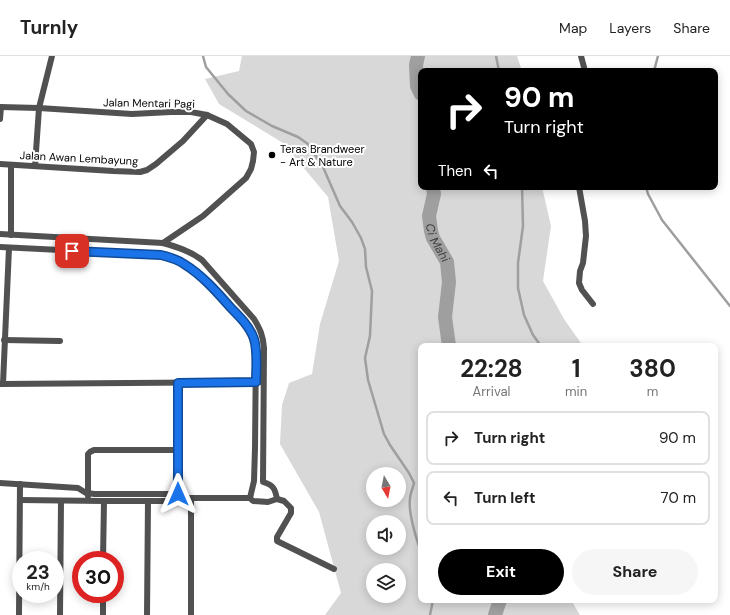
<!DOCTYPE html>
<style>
body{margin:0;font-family:"DM Sans",sans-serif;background:#f6f6f6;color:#222;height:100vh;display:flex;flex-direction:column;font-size:15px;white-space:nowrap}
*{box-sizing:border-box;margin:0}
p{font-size:13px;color:#767676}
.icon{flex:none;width:22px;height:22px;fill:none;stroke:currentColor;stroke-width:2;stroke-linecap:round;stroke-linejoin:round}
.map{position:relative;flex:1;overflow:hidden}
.drawer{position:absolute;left:418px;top:287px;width:300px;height:260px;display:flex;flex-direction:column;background:#fff;border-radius:8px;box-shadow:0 2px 10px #0003}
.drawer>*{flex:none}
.top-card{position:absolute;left:418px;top:12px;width:300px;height:122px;border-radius:8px;box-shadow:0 2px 10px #0003;background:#000;color:#fff;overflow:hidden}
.needle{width:26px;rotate:170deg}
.buttons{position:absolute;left:366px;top:411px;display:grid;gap:8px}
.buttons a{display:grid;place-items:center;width:40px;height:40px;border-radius:50%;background:#fff;box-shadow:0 2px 10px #0003;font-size:20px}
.speed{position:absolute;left:12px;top:495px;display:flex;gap:8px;font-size:20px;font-weight:700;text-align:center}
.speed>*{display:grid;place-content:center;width:52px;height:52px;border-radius:50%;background:#fff;box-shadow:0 2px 10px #0003;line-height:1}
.speed small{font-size:10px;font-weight:400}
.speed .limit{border:6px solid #d22;background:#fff;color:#111}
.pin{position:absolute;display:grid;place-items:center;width:34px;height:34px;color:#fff;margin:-17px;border-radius:8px;box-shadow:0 2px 6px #0006}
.me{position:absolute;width:44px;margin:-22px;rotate:0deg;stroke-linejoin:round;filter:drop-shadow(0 0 3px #0008)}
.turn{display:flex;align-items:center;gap:14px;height:84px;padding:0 20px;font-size:18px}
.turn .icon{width:52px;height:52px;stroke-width:2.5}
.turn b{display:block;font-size:28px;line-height:34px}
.then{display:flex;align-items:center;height:38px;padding:0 20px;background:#0003;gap:8px;font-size:15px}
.eta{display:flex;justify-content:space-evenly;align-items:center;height:68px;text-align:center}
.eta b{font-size:24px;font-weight:700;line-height:28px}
.primary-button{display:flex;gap:8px;margin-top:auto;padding:8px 20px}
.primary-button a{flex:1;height:46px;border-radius:24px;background:#000;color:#fff;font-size:16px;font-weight:700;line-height:46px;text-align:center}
.primary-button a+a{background:#f6f6f6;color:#222}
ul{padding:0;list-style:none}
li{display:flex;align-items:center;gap:12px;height:54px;margin:0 8px 6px;padding:0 12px;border:2px solid #e0e0e0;border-radius:8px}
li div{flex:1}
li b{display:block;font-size:15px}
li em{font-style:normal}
header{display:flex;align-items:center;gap:24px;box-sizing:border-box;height:56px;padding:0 20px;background:#fff;border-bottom:1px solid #e0e0e0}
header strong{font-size:19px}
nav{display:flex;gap:22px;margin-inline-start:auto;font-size:14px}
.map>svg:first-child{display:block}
.green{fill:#d8d8d8;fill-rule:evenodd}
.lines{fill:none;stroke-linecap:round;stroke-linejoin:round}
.stream{stroke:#9f9f9f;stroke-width:2.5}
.river{stroke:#9f9f9f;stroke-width:14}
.street{stroke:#515151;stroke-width:6}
.route-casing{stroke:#114b97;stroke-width:10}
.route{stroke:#1a73e8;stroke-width:7}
.poi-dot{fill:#000;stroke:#fff;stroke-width:1.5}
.labels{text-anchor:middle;stroke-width:4;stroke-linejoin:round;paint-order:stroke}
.street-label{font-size:11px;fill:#000;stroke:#fff}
.poi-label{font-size:11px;fill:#000;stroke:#fff;text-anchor:start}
.water-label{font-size:12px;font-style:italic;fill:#404040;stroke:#fff}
</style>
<header>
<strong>Turnly</strong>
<nav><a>Map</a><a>Layers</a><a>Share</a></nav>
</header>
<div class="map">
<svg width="730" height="559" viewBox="0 0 730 559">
<rect width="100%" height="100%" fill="#fff"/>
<path class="green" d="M242,0H517L522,15H421V131H542L551,170L543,225L564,263L583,290H421V544H571L580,559H325L341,537L319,456L280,388L282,349L289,327L312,318L320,268L339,205L328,141L283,87L219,48L205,23L239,15ZM373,418H399V444H373ZM373,466H399V492H373ZM373,514H399V540H373Z"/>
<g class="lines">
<g class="stream">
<path d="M203,0L206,11L228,38L246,55L272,70L298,81L308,88L323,111L340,150L352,166L361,182L365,193L366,211L372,235L370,280L365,302L368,324L384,378L390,389L409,417L414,427C413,432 410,438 410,443C408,455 416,483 421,495"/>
<polyline points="496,0 499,15"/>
<polyline points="654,15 658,0"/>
<polyline points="522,131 523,170 518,207 518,232 524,259 533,279 541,290"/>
<polyline points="646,131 648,138 662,164 730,250"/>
<polyline points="430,559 433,544"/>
</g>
<g class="river">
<polyline points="418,0 416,9 417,30 421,38"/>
<path id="s1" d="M433,131L434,138L429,160L431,175L433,182L447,206L449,226L445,261L449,290"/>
<polyline points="495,559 500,544"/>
</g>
<g class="street">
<polyline points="581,0 585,15"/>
<polyline points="0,51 39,52 132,58 171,56 191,56 207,59 227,68 251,88 254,96 253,105 251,113 246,122 203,160 163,187"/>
<polyline points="0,63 1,51"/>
<polyline points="0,108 113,115 140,116 147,114 156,108 183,85 207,59"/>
<polyline points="35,110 39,52 52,0"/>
<polyline points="579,131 585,165 586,180 583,207 580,215 579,227 582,234 593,248"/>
<path d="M0,178L163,187C177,191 190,195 202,204L254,263C260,273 263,279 264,292L263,426C273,429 275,432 277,443"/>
<polyline points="11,179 11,109"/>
<polyline points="0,191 161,199 175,203 183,207 194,215 217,237 244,265 254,282 256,291 255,392 254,425 250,442 253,445 268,446 277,443 284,445 291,452 291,457 277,481 277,485 334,513"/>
<polyline points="4,284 60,285"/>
<polyline points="0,328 260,326"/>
<polyline points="3,328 9,192"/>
<polyline points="0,427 78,432 86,437 95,438 178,438 186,442 250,442"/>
<polyline points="178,438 178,327"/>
<polyline points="88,440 88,398 90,396 94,394 178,394"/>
<polyline points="20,444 104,445 177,445 186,442"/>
<polyline points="103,504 104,445"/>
<polyline points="19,559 20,428"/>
<polyline points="60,559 61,445"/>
<polyline points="103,559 103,538"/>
<polyline points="147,559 148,445"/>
<polyline points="191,559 191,442"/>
</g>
</g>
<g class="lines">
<g class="route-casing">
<path id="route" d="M72,195L161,199C169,201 177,203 184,208C202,219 217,236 231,252C240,261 250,271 254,283C258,296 256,313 256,326L178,327V438"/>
</g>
<use href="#route" class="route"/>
</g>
<circle class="poi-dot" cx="272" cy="99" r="4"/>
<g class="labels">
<g class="street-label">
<text transform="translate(149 47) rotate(1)" y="4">Jalan Mentari Pagi</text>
<text transform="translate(79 102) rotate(3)" y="4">Jalan Awan Lembayung</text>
</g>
<g class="poi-label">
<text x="280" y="97">Teras Brandweer<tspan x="280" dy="13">- Art &amp; Nature</tspan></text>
</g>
<g class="water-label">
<text dy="4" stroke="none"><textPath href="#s1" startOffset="58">Ci Mahi</textPath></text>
</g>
</g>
</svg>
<div class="buttons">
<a><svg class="needle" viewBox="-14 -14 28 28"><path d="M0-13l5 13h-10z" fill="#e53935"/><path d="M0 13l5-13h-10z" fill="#767676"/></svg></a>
<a><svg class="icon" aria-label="sound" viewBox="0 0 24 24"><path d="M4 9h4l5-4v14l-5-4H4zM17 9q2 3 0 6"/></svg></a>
<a><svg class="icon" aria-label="layers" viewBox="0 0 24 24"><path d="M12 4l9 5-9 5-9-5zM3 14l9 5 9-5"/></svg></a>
</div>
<div class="speed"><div>23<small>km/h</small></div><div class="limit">30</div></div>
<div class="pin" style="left:72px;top:195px;background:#d93025"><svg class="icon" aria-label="arrive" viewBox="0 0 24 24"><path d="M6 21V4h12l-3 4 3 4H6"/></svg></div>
<svg class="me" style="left:178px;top:438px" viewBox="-20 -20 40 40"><path d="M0-17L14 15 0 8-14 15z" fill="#1a73e8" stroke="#fff" stroke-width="4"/></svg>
<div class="top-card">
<div class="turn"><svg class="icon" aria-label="right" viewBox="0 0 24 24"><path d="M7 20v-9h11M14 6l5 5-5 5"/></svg><div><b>90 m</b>Turn right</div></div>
<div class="then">Then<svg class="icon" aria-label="left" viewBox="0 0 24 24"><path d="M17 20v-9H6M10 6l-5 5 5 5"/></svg></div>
</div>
<section class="drawer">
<div class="eta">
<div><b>22:28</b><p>Arrival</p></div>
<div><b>1</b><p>min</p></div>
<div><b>380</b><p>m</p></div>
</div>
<ul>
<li><svg class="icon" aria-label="right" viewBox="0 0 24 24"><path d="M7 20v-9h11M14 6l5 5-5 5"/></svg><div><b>Turn right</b></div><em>90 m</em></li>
<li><svg class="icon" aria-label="left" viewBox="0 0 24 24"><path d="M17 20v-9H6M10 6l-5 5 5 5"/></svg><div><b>Turn left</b></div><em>70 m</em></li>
</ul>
<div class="primary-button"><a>Exit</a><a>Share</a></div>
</section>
</div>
